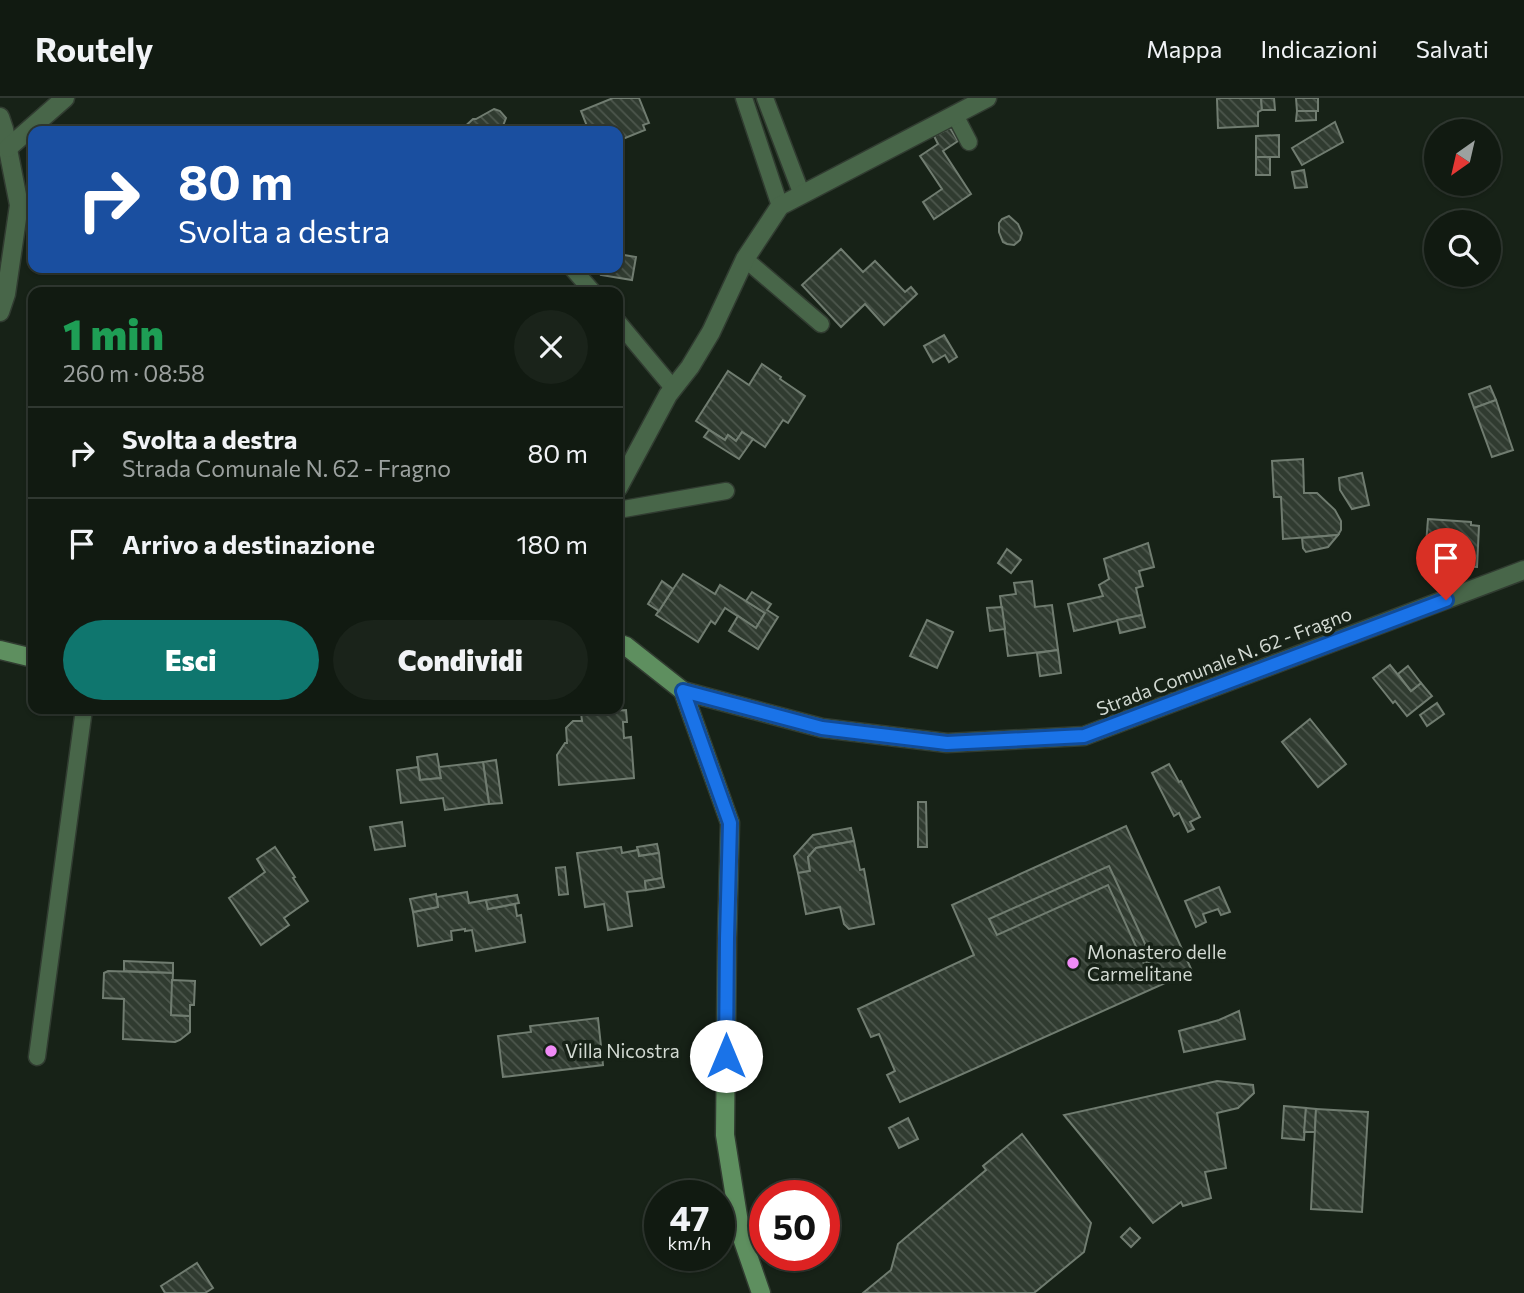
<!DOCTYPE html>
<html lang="it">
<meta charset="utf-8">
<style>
body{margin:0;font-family:Commissioner,sans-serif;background:#1a231a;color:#f1f3f6;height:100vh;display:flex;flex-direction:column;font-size:26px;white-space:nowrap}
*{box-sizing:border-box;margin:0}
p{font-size:23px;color:#9ca19f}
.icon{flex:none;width:38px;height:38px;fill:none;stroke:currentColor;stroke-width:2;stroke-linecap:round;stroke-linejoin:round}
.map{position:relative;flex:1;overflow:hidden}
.sheet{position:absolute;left:28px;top:189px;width:595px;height:427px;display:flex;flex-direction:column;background:#111a11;border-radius:14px;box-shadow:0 2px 5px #0004,0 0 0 2px #303831}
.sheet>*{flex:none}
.hud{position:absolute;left:28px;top:28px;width:595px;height:147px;border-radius:14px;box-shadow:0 2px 5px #0004,0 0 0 2px #303831;background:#1a4fa0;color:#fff;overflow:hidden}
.needle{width:46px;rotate:214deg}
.controls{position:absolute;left:1424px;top:21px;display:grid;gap:14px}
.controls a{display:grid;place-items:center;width:77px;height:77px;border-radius:50%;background:#111a11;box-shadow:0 2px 5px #0004,0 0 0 2px #303831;font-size:35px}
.speed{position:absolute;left:644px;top:1082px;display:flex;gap:14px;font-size:35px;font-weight:700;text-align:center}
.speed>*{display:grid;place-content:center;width:91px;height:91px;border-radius:50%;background:#111a11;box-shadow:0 2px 5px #0004,0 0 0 2px #303831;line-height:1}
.speed small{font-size:18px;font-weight:400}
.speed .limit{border:10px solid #d22;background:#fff;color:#111}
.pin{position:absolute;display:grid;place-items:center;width:60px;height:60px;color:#fff;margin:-72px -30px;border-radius:50% 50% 50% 0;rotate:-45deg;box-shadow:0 0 7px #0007}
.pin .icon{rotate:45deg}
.me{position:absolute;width:77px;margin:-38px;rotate:0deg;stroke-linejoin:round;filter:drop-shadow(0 0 5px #0008)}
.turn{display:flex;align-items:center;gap:24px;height:147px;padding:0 35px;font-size:32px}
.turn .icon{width:91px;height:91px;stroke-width:2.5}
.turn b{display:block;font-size:49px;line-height:60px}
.round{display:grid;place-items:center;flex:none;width:74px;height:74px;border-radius:37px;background:#1a231a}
.headline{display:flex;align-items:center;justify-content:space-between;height:119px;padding:0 35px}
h1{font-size:42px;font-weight:800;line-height:52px;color:#1e9e55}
.action{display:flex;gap:14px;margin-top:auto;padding:14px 35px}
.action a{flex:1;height:80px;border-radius:42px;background:#0f766e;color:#fff;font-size:28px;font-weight:800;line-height:80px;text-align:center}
.action a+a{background:#1a231a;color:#f1f3f6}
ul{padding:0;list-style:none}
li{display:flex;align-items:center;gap:21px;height:91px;padding:0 35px;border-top:2px solid #303831}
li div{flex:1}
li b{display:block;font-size:26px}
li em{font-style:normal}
header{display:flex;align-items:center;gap:42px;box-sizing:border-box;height:98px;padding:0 35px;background:#111a11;border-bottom:2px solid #303831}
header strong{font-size:33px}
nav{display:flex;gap:38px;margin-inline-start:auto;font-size:24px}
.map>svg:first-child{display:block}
.building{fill:url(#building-back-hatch);stroke:#707c70;stroke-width:2}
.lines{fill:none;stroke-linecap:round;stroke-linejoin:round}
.lane-casing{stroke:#313c31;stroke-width:19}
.street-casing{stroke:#313c31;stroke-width:21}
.secondary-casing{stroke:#313c31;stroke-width:21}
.lane{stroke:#486649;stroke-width:16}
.street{stroke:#486649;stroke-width:18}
.secondary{stroke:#5e8f5f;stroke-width:18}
.route-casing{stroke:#114b97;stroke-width:18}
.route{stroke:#1a73e8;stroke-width:12}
.poi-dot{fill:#f08bf6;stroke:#172217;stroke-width:2.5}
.labels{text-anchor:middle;stroke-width:7;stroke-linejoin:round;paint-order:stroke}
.street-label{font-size:19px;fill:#d2d9d2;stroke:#172217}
.poi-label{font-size:19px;fill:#d2d9d2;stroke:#172217;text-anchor:start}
</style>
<header>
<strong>Routely</strong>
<nav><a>Mappa</a><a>Indicazioni</a><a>Salvati</a></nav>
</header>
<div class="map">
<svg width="1524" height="1195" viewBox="0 0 1524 1195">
<defs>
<pattern id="building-back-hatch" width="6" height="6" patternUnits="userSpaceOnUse" patternTransform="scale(1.75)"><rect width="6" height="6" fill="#303b30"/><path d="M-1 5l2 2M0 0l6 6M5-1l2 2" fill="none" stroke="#4d574d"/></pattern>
</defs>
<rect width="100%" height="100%" fill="#172217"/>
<g class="building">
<polygon points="613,0 639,0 649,25 643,27 645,32 620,42 622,47 618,49 618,33 589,33 581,13"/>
<polygon points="1220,0 1261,0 1262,12 1258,14 1258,28 1218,30 1217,1"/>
<polygon points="1261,0 1274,0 1275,12 1262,12"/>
<polygon points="1296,0 1318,0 1318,13 1297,13"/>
<polygon points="494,11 500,13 506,20 501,33 462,33 461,32 473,21 476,21"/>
<polygon points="1297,13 1316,13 1316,22 1296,23"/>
<polygon points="1335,24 1343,44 1302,67 1292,50"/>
<polygon points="950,30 958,43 943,53 971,96 934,121 923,104 942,91 920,58 938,46 934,38"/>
<polygon points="1279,37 1279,59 1256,59 1256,38"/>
<rect x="1256" y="59" width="14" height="18"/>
<polygon points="1304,72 1307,89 1295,90 1292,74"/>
<polygon points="1009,118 1018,126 1022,135 1020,142 1014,147 1007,146 1003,144 999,134 999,125 1002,121"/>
<polygon points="841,151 863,174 875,163 905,194 911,189 917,196 884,227 865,206 841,229 802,187"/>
<polygon points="618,156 636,159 632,182 601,177 603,170 618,170"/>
<polygon points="944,237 957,259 949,264 945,257 933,264 924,248"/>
<polygon points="762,266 781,279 780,281 805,298 788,325 783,322 765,349 742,334 736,343 728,337 725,342 696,323 728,273 749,287"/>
<polygon points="1490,288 1496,302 1474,310 1469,296"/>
<polygon points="1496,302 1513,352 1492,359 1474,310"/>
<polygon points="709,332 725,342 728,337 736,343 742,334 753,341 739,361 704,339"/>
<polygon points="1303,361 1304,395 1317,395 1335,412 1341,423 1341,432 1338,437 1283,441 1281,399 1274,399 1272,363"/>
<polygon points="1362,375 1369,407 1352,411 1340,392 1339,380"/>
<polygon points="1428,421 1471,424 1471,427 1479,428 1477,469 1452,468 1452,460 1425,459"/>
<polygon points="1338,437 1328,449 1306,454 1303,450 1302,440"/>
<polygon points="1148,445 1154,469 1139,473 1143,488 1136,490 1142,517 1074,533 1068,506 1103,498 1099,487 1109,481 1104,461"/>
<polygon points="1007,451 1021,462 1011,475 998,465"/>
<polygon points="1432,459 1452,460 1452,468 1454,468 1454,479 1430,477"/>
<polygon points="683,476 715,496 720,487 765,515 756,530 725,510 715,526 711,523 698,544 656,517"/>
<polygon points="662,483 673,491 659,513 648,506"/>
<polygon points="1032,483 1035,509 1052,507 1058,552 1008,558 1000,498 1016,496 1014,485"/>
<polygon points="752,494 771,506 767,512 778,519 758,551 729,533 738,518 756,530 765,515 746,503"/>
<polygon points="1002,509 1005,531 990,533 987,510"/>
<polygon points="1142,517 1145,529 1120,535 1117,522"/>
<polygon points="927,522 953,534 937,570 910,558"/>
<polygon points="1058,552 1061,575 1040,578 1037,555"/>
<polygon points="1390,567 1411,593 1421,585 1432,598 1407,618 1395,603 1393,605 1373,580"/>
<polygon points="1408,568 1421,585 1411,593 1398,576"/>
<polygon points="1437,605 1444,616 1427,628 1420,617"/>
<polygon points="626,612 627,624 623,624 624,640 631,639 634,680 559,687 557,657 565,645 567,645 566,630 573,623 582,623 581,615"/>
<polygon points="1310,621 1346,666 1318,689 1282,644"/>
<polygon points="437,656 441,680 420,682 417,659"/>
<polygon points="496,662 502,705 489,706 483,664"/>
<polygon points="483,664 489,706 445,712 443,700 401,705 397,672 418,669 420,682 441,680 439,669"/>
<polygon points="1169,666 1179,684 1181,683 1200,719 1190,724 1194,731 1188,734 1179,715 1174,718 1152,675"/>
<polygon points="918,704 926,704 927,749 918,749"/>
<polygon points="402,724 405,748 375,752 370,729"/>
<polygon points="1126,728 1192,873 900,1004 887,977 895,973 879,936 871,939 858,911 974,857 952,807"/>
<polygon points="851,730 854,743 816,750 808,759 810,773 798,775 794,758 813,737"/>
<polygon points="854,743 860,772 864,771 874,826 849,831 844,826 840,809 806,816 798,775 810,773 808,759 816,750"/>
<polygon points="657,746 659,755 639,758 637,749"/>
<polygon points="275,749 295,779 293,780 308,803 284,820 289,827 261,847 229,800 265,774 257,761"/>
<polygon points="621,749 622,755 638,752 639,758 659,755 662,780 645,783 646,792 627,794 632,828 608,832 604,806 585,809 577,755"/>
<polygon points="1109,768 1153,863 1144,866 1108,787 997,837 989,821"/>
<polygon points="565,769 568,796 559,797 556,770"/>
<polygon points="662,780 664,789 646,792 645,783"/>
<polygon points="1219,789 1230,814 1221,817 1218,811 1203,816 1206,824 1196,829 1185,803"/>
<polygon points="467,794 469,805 486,802 488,811 515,806 517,818 521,817 525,844 476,853 472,832 465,833 465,831 451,833 452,842 418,848 413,814 438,809 437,799"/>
<polygon points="436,796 438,809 413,814 410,801"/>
<polygon points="517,797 519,805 488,811 486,802"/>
<polygon points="124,863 173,865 173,875 124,873"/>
<polygon points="108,873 173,875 171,917 190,918 190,934 180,942 175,944 123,941 124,901 103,900 104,875"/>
<polygon points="172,882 195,883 194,907 190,907 190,918 171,917"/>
<polygon points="1239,913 1245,941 1184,954 1179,933 1219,922"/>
<polygon points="598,920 603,967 503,979 498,938 531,934 530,928"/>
<polygon points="1217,983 1253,987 1254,995 1238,1010 1217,1015 1226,1070 1205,1074 1211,1100 1183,1108 1181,1104 1153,1125 1064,1017"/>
<polygon points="1284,1008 1306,1010 1304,1042 1282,1040"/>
<polygon points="1306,1010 1316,1011 1315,1034 1304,1034"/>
<polygon points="1316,1011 1368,1014 1362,1114 1311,1111"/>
<polygon points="908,1020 918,1041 899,1050 889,1030"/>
<polygon points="1022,1036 1091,1125 1084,1154 1034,1195 863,1195 891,1172 898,1146 986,1072 983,1068"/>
<polygon points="1130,1130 1140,1140 1131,1149 1121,1139"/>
<polygon points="197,1165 213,1190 205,1195 165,1195 161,1188"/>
</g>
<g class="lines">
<g class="lane-casing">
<g id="lane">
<polyline points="744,0 780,108"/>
<polyline points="765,0 802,97"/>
<polyline points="955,17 969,44"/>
<polyline points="745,161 821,226"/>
<polyline points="572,170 593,194"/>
<polyline points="618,224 673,290"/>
<polyline points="618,412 726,393"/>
<polyline points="37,959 84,611"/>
</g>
</g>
<g class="street-casing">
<g id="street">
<polyline points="0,19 4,31 19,107 6,196 0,214"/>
<polyline points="8,50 65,0"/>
<polyline points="618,390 668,297 690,269 711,234 745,161 780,108 987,0"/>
<polyline points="683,593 822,630 947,645 1084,638 1524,472"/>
</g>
</g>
<g class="secondary-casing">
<g id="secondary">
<polyline points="618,545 626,548 683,593 730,725 727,840 725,1037 741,1137 761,1195"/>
<polyline points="0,552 33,560"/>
</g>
</g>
<use href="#lane" class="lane"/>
<use href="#street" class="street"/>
<use href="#secondary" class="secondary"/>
</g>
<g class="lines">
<g class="route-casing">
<polyline id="route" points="726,958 727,840 730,725 683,593 822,630 947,645 1084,638 1446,502"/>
</g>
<use href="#route" class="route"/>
</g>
<g class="poi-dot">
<circle cx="1073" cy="865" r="7"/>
<circle cx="551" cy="953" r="7"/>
</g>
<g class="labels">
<g class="street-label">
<text transform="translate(1224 563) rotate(-21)" y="7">Strada Comunale N. 62 - Fragno</text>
</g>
<g class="poi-label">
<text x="1087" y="861">Monastero delle<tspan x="1087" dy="22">Carmelitane</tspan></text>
<text x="565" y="960">Villa Nicostra</text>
</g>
</g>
</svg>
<div class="controls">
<a><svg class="needle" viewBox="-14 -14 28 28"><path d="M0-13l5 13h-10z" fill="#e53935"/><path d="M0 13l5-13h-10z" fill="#9ca19f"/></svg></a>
<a><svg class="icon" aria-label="search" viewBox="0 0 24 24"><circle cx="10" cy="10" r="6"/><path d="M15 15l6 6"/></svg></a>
</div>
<div class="speed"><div>47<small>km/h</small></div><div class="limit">50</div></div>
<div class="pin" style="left:1446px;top:502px;background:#d93025"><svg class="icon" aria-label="arrive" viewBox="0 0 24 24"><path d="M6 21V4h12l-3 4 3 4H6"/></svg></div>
<svg class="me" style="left:726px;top:958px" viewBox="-20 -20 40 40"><circle r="19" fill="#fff"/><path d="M0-13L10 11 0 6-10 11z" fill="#1a73e8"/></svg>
<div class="hud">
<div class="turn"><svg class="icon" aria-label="right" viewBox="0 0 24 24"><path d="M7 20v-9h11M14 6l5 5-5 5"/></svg><div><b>80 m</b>Svolta a destra</div></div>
</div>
<section class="sheet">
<div class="headline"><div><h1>1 min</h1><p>260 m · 08:58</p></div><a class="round"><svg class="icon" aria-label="close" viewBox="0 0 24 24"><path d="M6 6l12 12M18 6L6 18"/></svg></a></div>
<ul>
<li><svg class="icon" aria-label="right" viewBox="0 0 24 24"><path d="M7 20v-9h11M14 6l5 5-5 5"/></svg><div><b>Svolta a destra</b><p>Strada Comunale N. 62 - Fragno</p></div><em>80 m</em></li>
<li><svg class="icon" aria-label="arrive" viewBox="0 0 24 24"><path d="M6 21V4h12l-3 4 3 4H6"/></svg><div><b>Arrivo a destinazione</b></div><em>180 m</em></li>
</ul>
<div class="action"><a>Esci</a><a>Condividi</a></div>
</section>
</div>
